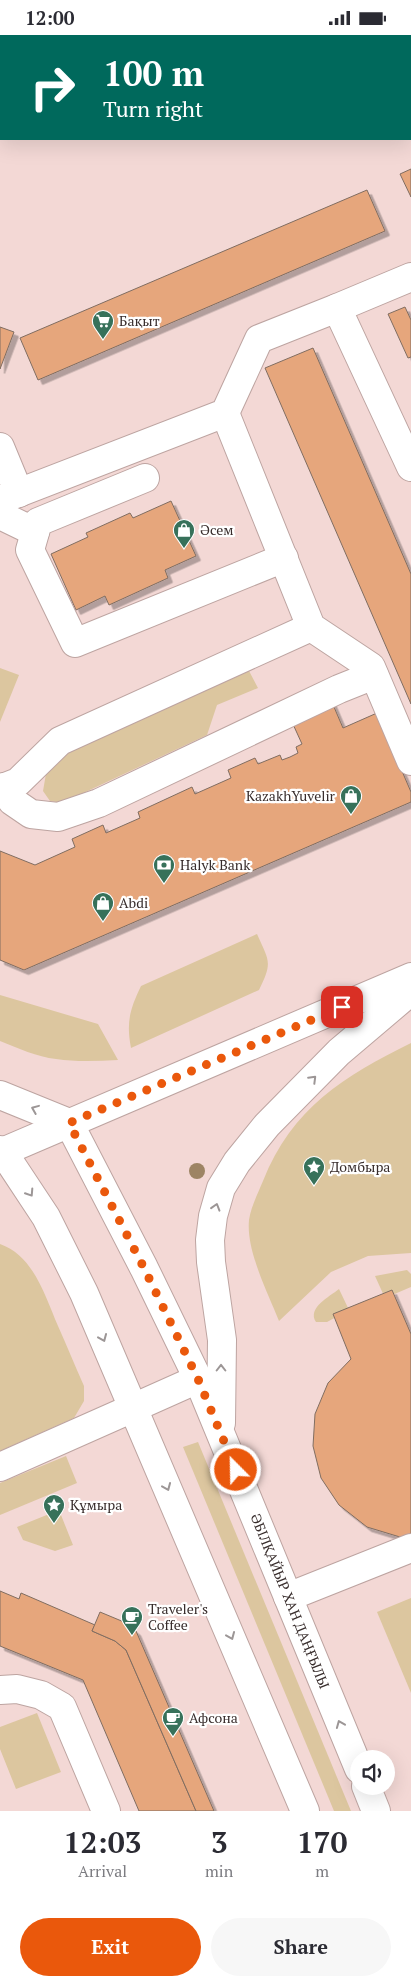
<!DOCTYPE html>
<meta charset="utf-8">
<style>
body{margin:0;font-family:"PT Serif",serif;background:#f7f7f7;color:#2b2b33;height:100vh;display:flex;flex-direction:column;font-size:19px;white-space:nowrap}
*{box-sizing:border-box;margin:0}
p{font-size:16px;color:#7c7c81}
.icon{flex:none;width:28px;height:28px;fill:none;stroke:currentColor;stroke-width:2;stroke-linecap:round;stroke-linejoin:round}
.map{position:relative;height:1776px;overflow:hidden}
.details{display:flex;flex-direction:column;background:#fff;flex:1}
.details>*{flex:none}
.banner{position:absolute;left:0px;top:0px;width:411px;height:105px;box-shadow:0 5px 20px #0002;background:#00695c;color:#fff;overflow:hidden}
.buttons{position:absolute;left:350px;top:1715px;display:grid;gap:10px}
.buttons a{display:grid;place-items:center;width:45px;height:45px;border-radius:50%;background:#fff;box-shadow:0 5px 20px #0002;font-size:25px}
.pin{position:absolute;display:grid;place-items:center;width:42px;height:42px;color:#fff;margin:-21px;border-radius:10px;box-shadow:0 2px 8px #0006}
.me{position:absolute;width:55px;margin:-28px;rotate:337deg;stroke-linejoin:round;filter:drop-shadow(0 0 4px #0008)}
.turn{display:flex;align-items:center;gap:18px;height:105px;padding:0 20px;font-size:22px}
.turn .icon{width:65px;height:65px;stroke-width:2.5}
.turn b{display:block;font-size:35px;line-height:42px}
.eta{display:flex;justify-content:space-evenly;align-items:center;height:85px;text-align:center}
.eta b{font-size:30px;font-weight:700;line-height:35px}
.button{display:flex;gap:10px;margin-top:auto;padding:10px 20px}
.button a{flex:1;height:58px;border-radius:30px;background:#ea580c;color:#fff;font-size:20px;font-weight:700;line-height:58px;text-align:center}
.button a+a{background:#f7f7f7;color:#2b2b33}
.status{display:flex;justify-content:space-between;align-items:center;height:35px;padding:0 25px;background:#fff;direction:ltr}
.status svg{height:14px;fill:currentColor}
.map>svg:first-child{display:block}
.green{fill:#dcc69f}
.building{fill:#e6a67c;stroke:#806d61;filter:url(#shadow)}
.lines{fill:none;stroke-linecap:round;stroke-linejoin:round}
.minor-casing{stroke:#bda4a1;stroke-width:30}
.major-casing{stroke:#bda4a1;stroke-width:30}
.minor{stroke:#fff;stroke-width:28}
.major{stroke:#fff;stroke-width:28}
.tree{fill:#9d8464}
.oneway{stroke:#9c9696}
.route{stroke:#ea580c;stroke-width:9;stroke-dasharray:0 16.2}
.labels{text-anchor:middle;stroke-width:4.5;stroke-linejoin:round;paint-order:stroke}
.poi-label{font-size:14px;fill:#382d2c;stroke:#fff;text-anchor:start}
.street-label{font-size:14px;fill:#382d2c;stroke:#fff}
</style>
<div class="status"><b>12:00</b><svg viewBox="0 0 49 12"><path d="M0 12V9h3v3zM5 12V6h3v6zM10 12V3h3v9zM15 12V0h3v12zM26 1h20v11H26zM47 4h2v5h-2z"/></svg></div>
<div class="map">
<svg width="411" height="1776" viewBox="0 0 411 1776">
<defs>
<filter id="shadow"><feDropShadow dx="4.5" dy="4.5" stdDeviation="0" flood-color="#0004"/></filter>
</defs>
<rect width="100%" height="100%" fill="#f3d8d5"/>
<g class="green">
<polygon points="0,0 129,0 1,1 1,56"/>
<polygon points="0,633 19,640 0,687"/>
<polygon points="248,634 258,653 217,670 207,700 62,768 50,766 43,756 47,733 57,722"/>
<path d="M257,899C269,926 273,927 259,955L131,1013C126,987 130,974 141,951Z"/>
<path d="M0,960L98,989L118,1025C97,1026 76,1027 56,1024C37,1022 18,1013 0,1006Z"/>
<path d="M411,1008V1218L368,1221L331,1237L279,1286C268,1258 246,1216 249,1185C251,1172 258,1158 263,1146C292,1073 344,1041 411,1008Z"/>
<path d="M0,1209C34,1221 45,1261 58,1291C67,1311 75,1331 84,1351V1366L74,1383L0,1416Z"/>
<polygon points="407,1235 411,1239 411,1252 385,1263 375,1241"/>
<path d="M339,1254L349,1275L327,1287H316C307,1273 329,1262 339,1254Z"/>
<polygon points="198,1407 351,1776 334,1776 183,1412"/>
<polygon points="66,1421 77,1448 0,1480 0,1448"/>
<polygon points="59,1475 73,1510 55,1516 23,1505 17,1492"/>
<polygon points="411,1563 411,1658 377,1577"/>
<polygon points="37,1678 61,1737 16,1754 0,1714 0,1692"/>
</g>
<g class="building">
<polygon points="244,0 342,0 244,1"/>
<polygon points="411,134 411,162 400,139"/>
<polygon points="367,155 385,196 38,345 20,303"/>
<polygon points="405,272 411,285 411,322 408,323 388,279"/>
<polygon points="0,292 14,297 0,334"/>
<polygon points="313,313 411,539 411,669 265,333"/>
<polygon points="171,466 196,521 165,535 168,543 109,570 105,561 76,575 51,519 88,502 86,498 130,478 133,483"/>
<polygon points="331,665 343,693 377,678 411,757 411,767 24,935 0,925 0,816 35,830 75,812 72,804 103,790 106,798 140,783 138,777 192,752 195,759 231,743 228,735 255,723 258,729 280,720 282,725 290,722 298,718 296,712 302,709 292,687"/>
<polygon points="392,1255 411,1299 411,1502 400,1502 367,1492 339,1470 321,1443 313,1411 315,1379 328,1348 351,1324 333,1279"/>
<polygon points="0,1556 19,1564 21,1558 95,1590 92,1596 115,1606 126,1615 196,1776 139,1776 83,1645 0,1611"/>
<polygon points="100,1577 124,1587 136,1596 214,1776 196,1776 126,1615 115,1606 92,1596"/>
</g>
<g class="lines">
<g class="minor-casing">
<g id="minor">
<polyline points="337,273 411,242"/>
<polyline points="225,378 311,592 371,632 411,726"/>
<polyline points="0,412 19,458"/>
<polyline points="145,443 38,487 30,515 75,608 284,523"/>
<polyline points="0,465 225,378 259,304 337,273 411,432"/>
<polyline points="0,480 35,497"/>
<polyline points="4,752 12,766 31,779 58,782 99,768 339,654 374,640"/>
<polyline points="0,754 18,747 60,706 311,592"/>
<polyline points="0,1432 133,1373"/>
<polyline points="288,1562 411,1513"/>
<polyline points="0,1655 17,1654 41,1660 62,1672 106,1776"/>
</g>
</g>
<g class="major-casing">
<g id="major">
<polyline points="0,1060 69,1088 144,1233 198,1344 359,1734"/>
<polyline points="0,1115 3,1117 46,1182 84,1258 305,1776"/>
<polyline points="0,1118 411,942"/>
<polyline points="133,1373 198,1344"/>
<polyline points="221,1388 222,1305 211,1227 210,1205 213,1181 221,1153 237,1127 267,1090 339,1017 411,956"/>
<polyline points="366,1751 376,1776"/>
</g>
</g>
<use href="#minor" class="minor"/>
<use href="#major" class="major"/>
</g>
<circle class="tree" cx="197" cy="1136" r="8"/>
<defs><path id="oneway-chevron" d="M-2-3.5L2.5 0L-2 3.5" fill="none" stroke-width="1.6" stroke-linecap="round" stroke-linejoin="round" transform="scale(1.25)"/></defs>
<g class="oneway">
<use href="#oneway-chevron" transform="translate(313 1044) rotate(-45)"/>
<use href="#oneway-chevron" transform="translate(35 1074) rotate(-158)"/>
<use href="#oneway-chevron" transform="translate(30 1158) rotate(57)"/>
<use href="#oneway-chevron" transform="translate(216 1172) rotate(-73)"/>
<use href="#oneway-chevron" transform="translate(103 1303) rotate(67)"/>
<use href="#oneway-chevron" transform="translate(221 1333) rotate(-90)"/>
<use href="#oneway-chevron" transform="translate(167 1452) rotate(67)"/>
<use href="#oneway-chevron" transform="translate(231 1601) rotate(67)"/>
<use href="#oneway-chevron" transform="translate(340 1689) rotate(-112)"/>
</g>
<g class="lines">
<polyline class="route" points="236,1435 198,1344 144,1233 69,1088 342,972"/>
</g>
<defs>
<g id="supermarket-pin" transform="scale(1.125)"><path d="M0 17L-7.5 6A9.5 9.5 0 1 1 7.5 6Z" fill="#37715a" stroke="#fff"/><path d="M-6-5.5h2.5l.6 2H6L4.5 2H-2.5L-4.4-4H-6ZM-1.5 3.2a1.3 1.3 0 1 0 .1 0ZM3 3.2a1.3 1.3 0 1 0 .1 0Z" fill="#fff"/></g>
<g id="shop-pin" transform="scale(1.125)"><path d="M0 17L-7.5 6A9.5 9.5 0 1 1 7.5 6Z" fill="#37715a" stroke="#fff"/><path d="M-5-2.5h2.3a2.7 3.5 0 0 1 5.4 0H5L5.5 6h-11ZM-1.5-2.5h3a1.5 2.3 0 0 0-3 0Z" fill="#fff"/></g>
<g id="bank-pin" transform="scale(1.125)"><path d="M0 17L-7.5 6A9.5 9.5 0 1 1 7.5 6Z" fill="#37715a" stroke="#fff"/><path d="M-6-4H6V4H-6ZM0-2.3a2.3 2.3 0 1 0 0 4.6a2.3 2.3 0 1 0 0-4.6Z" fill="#fff"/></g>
<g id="sight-pin" transform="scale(1.125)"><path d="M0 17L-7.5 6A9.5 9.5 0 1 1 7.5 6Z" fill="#37715a" stroke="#fff"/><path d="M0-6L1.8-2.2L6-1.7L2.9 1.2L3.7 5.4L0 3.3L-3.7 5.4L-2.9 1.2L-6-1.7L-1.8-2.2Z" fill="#fff"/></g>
<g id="cafe-pin" transform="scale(1.125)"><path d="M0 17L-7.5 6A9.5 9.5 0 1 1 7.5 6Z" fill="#37715a" stroke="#fff"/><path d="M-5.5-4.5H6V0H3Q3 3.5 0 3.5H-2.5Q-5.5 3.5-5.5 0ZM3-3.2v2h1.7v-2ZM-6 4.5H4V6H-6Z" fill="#fff"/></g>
</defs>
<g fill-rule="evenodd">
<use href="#supermarket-pin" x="103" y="286"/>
<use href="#shop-pin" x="184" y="495"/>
<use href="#shop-pin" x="351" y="761"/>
<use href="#bank-pin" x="164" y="830"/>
<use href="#shop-pin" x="103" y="868"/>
<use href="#sight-pin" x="314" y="1132"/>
<use href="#sight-pin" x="54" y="1470"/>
<use href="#cafe-pin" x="132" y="1582"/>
<use href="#cafe-pin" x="173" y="1683"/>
</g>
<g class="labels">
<g class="poi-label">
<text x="119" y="291">Бақыт</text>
<text x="200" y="500">Әсем</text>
<text x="335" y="766" text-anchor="end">KazakhYuvelir</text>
<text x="180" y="835">Halyk Bank</text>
<text x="119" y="873">Abdi</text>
<text x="330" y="1137">Домбыра</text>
<text x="70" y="1475">Құмыра</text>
<text x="148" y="1579">Traveler's<tspan x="148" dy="16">Coffee</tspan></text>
<text x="189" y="1688">Афсона</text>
</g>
<g class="street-label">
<text transform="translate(290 1566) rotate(68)" y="5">ӘБІЛҚАЙЫР ХАН ДАҢҒЫЛЫ</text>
</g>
</g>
</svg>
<div class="buttons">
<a><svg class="icon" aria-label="sound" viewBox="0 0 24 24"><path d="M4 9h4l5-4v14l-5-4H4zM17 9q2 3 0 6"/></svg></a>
</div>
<div class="pin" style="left:342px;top:972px;background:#d93025"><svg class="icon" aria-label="arrive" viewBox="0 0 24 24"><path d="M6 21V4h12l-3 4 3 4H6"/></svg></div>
<svg class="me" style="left:236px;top:1435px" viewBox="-20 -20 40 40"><circle r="17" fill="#ea580c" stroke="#fff" stroke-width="3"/><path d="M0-11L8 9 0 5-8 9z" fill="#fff"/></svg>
<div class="banner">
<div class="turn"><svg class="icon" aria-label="right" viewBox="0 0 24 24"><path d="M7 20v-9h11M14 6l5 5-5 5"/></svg><div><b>100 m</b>Turn right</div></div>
</div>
</div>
<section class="details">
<div class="eta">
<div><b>12:03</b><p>Arrival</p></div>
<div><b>3</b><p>min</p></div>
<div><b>170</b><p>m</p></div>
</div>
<div class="button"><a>Exit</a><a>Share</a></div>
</section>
